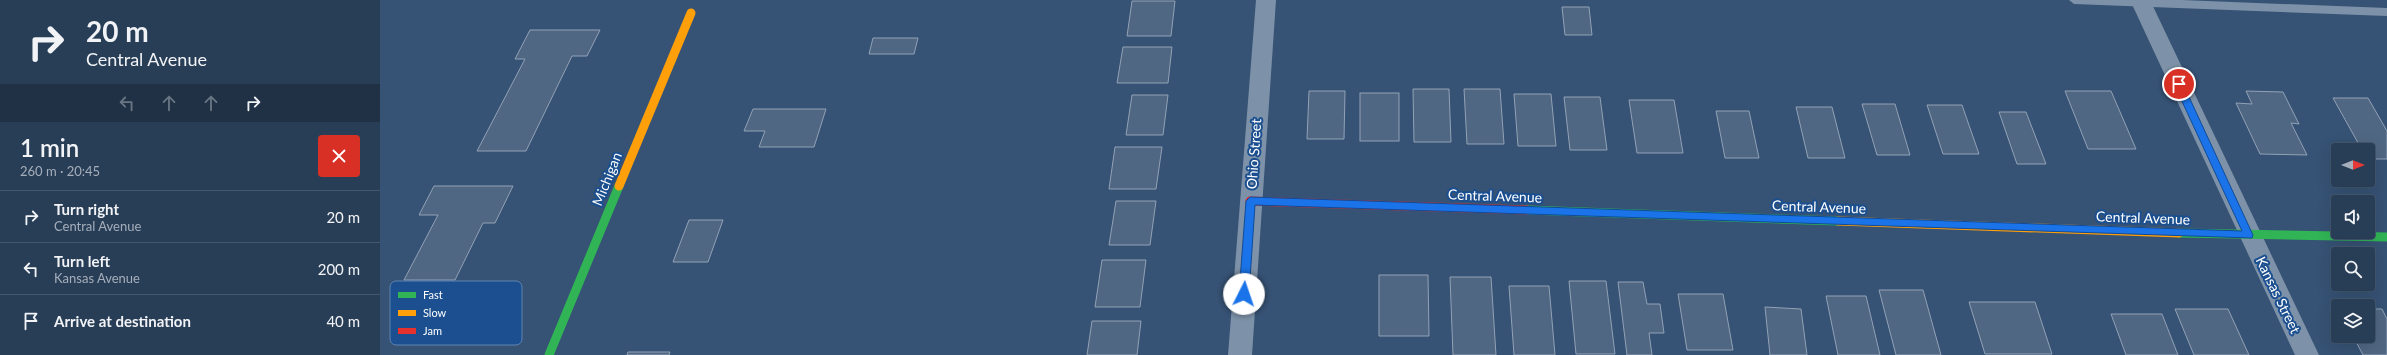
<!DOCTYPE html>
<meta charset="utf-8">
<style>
body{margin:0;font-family:Lato,sans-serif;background:#30455d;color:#f1f3f6;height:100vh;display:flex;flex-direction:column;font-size:15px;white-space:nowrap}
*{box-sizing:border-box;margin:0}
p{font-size:13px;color:#a5aeba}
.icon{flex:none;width:22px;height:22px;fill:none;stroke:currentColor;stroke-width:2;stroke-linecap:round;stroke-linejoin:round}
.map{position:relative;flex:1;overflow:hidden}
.side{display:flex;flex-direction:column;background:#283e57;width:380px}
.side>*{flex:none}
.hud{background:#283e57;color:#f1f3f6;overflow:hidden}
.needle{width:26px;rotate:90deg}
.buttons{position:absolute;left:1951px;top:143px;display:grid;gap:8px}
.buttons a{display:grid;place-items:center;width:44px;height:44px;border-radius:4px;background:#283e57;box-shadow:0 4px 16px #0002,0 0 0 1px #44576d;font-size:20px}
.pin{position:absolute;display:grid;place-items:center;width:34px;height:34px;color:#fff;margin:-17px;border:2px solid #fff;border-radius:50%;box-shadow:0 1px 4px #0007}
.me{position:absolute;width:44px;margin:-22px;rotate:4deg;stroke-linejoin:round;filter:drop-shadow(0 0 3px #0008)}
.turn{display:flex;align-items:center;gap:14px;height:84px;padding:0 20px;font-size:18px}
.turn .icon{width:52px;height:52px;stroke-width:2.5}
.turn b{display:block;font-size:28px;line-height:34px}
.lanes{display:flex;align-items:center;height:38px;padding:0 20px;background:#0003;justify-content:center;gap:20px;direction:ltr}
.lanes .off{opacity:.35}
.round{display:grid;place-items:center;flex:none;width:42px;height:42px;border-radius:4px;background:#30455d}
.overview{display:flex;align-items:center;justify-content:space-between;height:68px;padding:0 20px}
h1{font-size:24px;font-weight:600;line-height:30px}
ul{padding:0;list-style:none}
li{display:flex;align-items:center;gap:12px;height:52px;padding:0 20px;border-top:1px solid #44576d}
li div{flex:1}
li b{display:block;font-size:15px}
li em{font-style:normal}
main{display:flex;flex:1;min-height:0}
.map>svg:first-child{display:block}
.building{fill:#506783;stroke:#92a2b6}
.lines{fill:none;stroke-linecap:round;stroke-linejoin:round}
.lane{fill:#7d92a8;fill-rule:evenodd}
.street{fill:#7d92a8;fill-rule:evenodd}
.fast{stroke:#30b455;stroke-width:9}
.slow{stroke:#ff9f0a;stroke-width:9}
.jam{stroke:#e5322d;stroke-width:9}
.route{fill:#1a73e8;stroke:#114b97}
.labels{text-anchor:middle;stroke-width:4;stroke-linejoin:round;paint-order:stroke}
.street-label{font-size:14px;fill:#fff;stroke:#1b4f8f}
.key{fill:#1b4f8f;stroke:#5f84b1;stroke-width:1}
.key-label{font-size:11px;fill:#fff}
</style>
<main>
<section class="side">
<div class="hud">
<div class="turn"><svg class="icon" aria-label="right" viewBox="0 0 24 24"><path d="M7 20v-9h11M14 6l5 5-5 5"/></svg><div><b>20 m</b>Central Avenue</div></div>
<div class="lanes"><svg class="icon off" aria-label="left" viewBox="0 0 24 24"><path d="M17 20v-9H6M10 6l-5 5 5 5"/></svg><svg class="icon off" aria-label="ahead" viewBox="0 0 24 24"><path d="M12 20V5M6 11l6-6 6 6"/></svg><svg class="icon off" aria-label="ahead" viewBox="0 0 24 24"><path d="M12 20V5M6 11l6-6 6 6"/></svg><svg class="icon" aria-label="right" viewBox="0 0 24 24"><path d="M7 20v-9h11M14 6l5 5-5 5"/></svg></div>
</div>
<div class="overview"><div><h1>1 min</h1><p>260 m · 20:45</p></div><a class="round" style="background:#d93025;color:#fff"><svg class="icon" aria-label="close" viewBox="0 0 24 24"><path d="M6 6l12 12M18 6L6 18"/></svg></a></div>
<ul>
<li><svg class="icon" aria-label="right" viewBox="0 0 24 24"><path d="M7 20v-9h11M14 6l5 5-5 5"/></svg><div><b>Turn right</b><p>Central Avenue</p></div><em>20 m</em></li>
<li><svg class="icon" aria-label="left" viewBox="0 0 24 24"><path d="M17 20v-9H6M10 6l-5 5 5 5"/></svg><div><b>Turn left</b><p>Kansas Avenue</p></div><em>200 m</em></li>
<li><svg class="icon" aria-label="arrive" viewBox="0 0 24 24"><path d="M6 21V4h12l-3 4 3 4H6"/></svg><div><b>Arrive at destination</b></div><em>40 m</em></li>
</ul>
</section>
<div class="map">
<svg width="2007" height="355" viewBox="0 0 2007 355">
<rect width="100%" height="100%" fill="#365274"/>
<g class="building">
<polygon points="752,1 795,1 791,36 747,36"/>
<polygon points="1182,7 1209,7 1212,35 1185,35"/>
<polygon points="150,30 220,30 207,56 192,56 146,151 97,151 145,59 135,59"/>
<polygon points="493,38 538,38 534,54 489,54"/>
<polygon points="743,47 792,47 788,83 737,83"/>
<polygon points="1033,89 1069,89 1071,142 1034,142"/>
<polygon points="1084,89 1120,89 1124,144 1087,144"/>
<polygon points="929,91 965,91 964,139 927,139"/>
<polygon points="1685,91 1731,91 1756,149 1708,149"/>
<polygon points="1866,91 1903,92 1919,124 1911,123 1927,155 1880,154 1856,103 1872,104"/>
<rect x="980" y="93" width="39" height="48"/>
<polygon points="1134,94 1171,94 1176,146 1138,146"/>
<polygon points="752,95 788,95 783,135 746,135"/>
<polygon points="1184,97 1220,97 1227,150 1190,150"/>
<polygon points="1953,98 1988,98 2007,131 2007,159 1988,159 1988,150 1982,150"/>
<polygon points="1249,100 1294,100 1303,153 1257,153"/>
<polygon points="1482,104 1515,104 1530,155 1497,155"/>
<polygon points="1547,105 1582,105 1599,154 1563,154"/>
<polygon points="1416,107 1452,107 1465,158 1428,158"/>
<polygon points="373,109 446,109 434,147 379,147 385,131 364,131"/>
<polygon points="1336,111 1369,111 1379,158 1345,158"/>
<polygon points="1619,112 1646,112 1666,164 1637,164"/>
<polygon points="735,147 782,147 776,189 729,189"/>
<polygon points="54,186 133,186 115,223 103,223 75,280 24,280 58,215 39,215"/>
<polygon points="736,201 776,201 770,245 729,245"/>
<polygon points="309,220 343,220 328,262 293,262"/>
<polygon points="722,260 766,260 760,307 715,307"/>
<polygon points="999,275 1048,275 1049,336 999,336"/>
<polygon points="1070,277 1111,277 1116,355 1073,355"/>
<polygon points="1189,281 1226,281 1235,354 1196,354"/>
<polygon points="1238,282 1263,282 1267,304 1280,304 1284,333 1269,333 1272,355 1247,355"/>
<polygon points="1129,286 1169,286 1175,355 1134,355"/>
<polygon points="1499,290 1543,290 1561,355 1516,355"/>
<polygon points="1298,294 1343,294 1353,350 1307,350"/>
<polygon points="1446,296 1486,296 1500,355 1458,355"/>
<polygon points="1589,302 1655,302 1672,354 1605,354"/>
<polygon points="1385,307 1421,309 1427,355 1390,355"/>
<polygon points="1795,309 1848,309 1869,355 1814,355"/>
<polygon points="1988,309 2002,309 2007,319 2007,355 1983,355 1973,336 1988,336"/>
<polygon points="1731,314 1782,314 1798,355 1746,355"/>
<polygon points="712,321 761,321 757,355 707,355"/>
<polygon points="248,352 290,352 289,355 247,355"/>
</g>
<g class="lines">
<polygon class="lane" points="1689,0 1802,0 2007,8 2007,16 1694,4"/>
<g class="street">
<polygon points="876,0 896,0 872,355 848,355"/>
<polygon points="1750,0 1770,0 1939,355 1915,355"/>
</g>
<g class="fast">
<polyline points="1147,210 1458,221"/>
<polyline points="1799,233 2007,237"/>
<polyline points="169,355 239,186"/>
</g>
<g class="slow">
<polyline points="239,186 311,13"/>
<polyline points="1458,221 1799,233"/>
</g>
<polyline class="jam" points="870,201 1147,210"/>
</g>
<polygon class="route" points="1799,81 1803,84 1873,235 1872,238 875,205 869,294 864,298 859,294 866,201 870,197 1862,231 1794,84"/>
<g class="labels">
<g class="street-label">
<text transform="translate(874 154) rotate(-86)" y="5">Ohio Street</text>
<text transform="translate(227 179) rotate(-68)" y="5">Michigan</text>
<text transform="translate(1115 196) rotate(2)" y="5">Central Avenue</text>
<text transform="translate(1439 207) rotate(2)" y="5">Central Avenue</text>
<text transform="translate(1763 218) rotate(2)" y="5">Central Avenue</text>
<text transform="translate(1898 295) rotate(64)" y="5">Kansas Street</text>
</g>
</g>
<rect x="10" y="281" width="132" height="64" rx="6" class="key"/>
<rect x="18" y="292" width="18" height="6" fill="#30b455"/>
<rect x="18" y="310" width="18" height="6" fill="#ff9f0a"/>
<rect x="18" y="328" width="18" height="6" fill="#e5322d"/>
<g class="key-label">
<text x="43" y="299">Fast</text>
<text x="43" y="317">Slow</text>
<text x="43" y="335">Jam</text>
</g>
</svg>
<div class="buttons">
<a><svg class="needle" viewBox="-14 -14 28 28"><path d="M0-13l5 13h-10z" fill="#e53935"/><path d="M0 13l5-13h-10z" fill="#a5aeba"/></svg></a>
<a><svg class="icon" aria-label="sound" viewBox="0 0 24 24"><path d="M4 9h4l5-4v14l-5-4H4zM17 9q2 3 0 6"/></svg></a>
<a><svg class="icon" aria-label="search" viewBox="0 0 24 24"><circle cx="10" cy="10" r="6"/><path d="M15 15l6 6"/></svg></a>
<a><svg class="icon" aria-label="layers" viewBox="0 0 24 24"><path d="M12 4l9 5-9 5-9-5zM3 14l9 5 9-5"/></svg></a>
</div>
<div class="pin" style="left:1799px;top:84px;background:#d93025"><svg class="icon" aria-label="arrive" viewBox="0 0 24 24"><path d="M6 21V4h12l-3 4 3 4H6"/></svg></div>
<svg class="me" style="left:864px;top:294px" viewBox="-20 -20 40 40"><circle r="19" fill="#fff"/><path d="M0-13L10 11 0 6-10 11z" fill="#1a73e8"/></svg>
</div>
</main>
